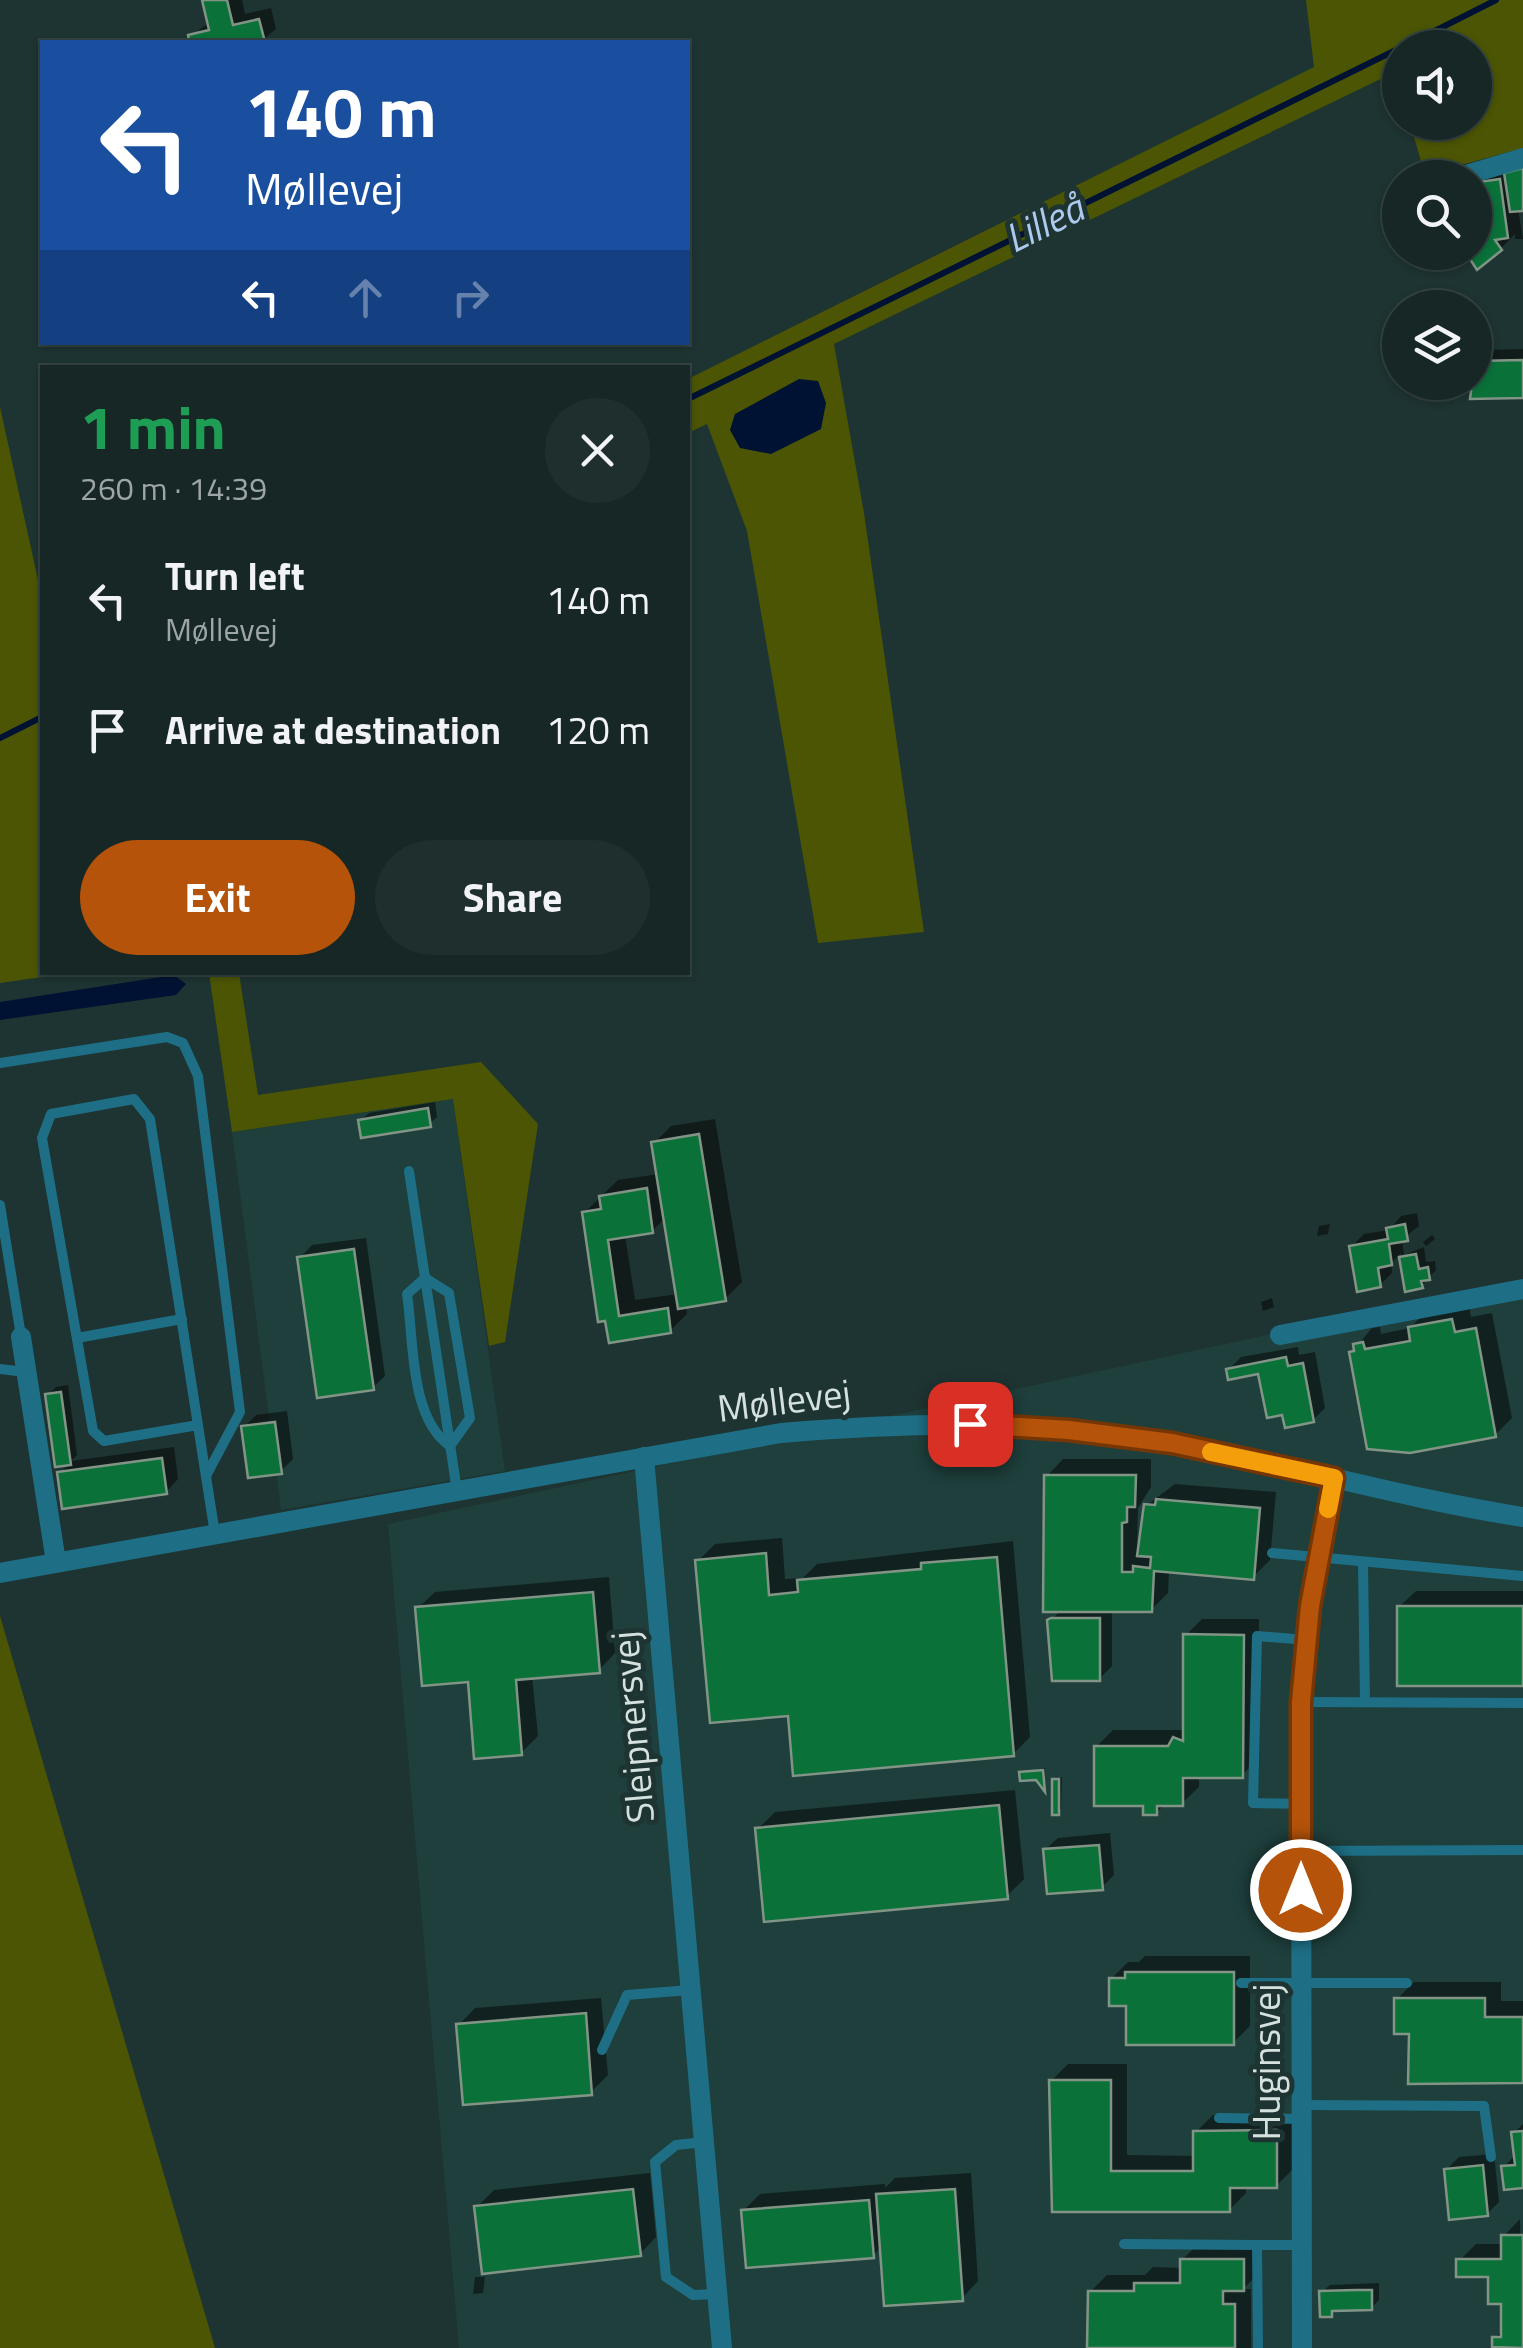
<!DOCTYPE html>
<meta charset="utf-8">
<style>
body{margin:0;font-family:"Titillium Web",sans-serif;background:#1f2f2e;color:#f1f3f6;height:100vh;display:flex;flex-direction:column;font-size:38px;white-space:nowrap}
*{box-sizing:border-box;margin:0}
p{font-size:32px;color:#9ea5a7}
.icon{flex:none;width:55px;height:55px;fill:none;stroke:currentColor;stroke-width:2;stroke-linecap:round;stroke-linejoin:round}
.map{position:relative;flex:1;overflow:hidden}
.sheet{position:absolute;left:40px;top:365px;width:650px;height:610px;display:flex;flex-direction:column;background:#162726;border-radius:0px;box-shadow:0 2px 8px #0004,0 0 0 2px #354443}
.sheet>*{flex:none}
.guide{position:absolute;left:40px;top:40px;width:650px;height:305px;border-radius:0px;box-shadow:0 2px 8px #0004,0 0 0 2px #354443;background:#1a4fa0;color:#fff;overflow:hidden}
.tools{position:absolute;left:1382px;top:30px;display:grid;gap:20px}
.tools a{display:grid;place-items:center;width:110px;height:110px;border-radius:50%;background:#162726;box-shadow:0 2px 8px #0004,0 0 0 2px #354443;font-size:50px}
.pin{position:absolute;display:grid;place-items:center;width:85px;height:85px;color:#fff;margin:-42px;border-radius:20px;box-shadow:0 5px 15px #0006}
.me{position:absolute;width:110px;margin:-55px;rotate:0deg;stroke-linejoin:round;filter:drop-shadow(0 0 8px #0008)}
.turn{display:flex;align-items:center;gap:35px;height:210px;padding:0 40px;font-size:45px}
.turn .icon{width:130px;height:130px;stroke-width:2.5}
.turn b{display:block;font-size:70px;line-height:85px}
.lanes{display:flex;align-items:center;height:95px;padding:0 40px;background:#0003;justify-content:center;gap:50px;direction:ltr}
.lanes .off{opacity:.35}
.round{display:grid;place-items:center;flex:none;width:105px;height:105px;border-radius:52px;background:#1f2f2e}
.summary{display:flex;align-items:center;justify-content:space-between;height:170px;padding:0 40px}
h1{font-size:60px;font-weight:700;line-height:75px;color:#1e9e55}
.cta{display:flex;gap:20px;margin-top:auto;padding:20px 40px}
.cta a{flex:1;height:115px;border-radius:60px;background:#b45309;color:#fff;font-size:40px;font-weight:700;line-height:115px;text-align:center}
.cta a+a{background:#1f2f2e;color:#f1f3f6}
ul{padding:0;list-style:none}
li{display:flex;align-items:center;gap:30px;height:130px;padding:0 40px}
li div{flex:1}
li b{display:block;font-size:38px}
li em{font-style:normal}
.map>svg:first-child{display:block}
.built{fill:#1e3f3c}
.green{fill:#4b5503}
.water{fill:#001233}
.shadow{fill:#0007;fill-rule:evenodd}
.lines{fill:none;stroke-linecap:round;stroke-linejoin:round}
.stream{stroke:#001233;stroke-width:6}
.building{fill:#0a7139;stroke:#829486;stroke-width:2.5}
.lane{stroke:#1e6f86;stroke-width:10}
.street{stroke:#1e6f86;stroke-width:20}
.route-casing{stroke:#753606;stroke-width:25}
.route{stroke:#b45309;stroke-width:18}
.slow{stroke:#f59e0b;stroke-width:18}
.labels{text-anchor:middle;stroke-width:10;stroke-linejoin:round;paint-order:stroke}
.street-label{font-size:38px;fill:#d4e1df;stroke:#1e3432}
.water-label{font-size:40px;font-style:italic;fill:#adc9ee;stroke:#1e3432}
</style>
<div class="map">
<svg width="1523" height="2348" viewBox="0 0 1523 2348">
<rect width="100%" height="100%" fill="#1e3432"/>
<g class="built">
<polygon points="453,1099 505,1471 281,1510 232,1132"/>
<polygon points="1523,1280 1523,2348 459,2348 388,1524"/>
</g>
<g class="green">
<polygon points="1306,0 1523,0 1523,148 1425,175 1410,123 1475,122 1475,48 1400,48 1400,87 1395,72 834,344 864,513 924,932 818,943 747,531 707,424 688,433 688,379 1314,67"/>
<polygon points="0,407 42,598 42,972 70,973 0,983"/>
<polygon points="209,973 239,973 258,1095 481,1062 538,1124 505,1342 489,1346 453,1099 232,1132"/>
<polygon points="0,1616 215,2348 0,2348"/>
</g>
<g class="water">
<polygon points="799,379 818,381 826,403 821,429 771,454 740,448 730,430 735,414"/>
<polygon points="174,975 186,984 176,995 0,1020 0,1002"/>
</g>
<g class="shadow">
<polygon points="205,0 242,0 245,14 271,8 276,29 260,42 192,42 191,36 210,22"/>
<polygon points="1523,165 1523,208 1518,209 1523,239 1515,239 1515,234 1500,249 1471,256 1487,230 1481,183 1494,170"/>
<polygon points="1523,349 1523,396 1472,396 1475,359 1484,350"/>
<polygon points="435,1102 437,1117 429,1124 361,1120 369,1113"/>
<path d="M715,1119L742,1282L725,1299L686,1305L687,1314L670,1331L611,1340L584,1213L618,1180L659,1174L654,1143L671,1126ZM666,1217L678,1294L635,1300L625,1235L652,1231Z"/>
<polygon points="1417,1213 1419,1226 1402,1239 1404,1255 1424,1247 1426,1262 1435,1261 1436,1270 1421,1286 1407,1289 1401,1253 1391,1263 1392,1273 1380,1285 1352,1246 1364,1234 1389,1230 1401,1216"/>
<polygon points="1330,1224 1328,1234 1317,1236 1319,1226"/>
<polygon points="1432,1235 1435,1239 1426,1246 1423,1242"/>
<polygon points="366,1238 385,1376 372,1388 300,1258 312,1245"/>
<polygon points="1272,1298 1274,1307 1263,1311 1261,1302"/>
<polygon points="1469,1303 1471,1317 1492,1313 1512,1418 1495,1435 1351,1353 1372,1328 1380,1327 1381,1334 1410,1328 1427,1311"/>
<polygon points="1298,1347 1299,1355 1315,1352 1325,1408 1313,1420 1284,1412 1260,1371 1228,1370 1241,1357"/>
<polygon points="68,1385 77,1455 71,1461 174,1447 178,1479 166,1492 60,1473 71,1462 57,1464 48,1395 56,1387"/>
<polygon points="287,1411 293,1459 281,1471 244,1427 256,1415"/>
<polygon points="1063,1459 1151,1459 1151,1487 1138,1508 1137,1547 1147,1505 1175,1484 1276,1492 1270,1560 1253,1577 1169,1570 1168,1593 1151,1610 1112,1610 1112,1666 1099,1679 1050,1621 1062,1609 1047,1476"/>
<polygon points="782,1538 785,1579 803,1578 817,1564 1013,1541 1030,1737 1013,1754 790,1713 698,1561 715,1544"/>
<polygon points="609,1577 615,1653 599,1670 532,1676 538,1736 521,1753 418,1608 435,1592"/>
<polygon points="1416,1591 1523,1591 1523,1683 1399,1607"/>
<polygon points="1202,1619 1259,1619 1259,1759 1242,1775 1199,1775 1199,1787 1182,1803 1165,1804 1156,1813 1096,1747 1113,1730 1183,1730 1186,1635"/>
<polygon points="1045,1768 1043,1786 1038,1777 1022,1773"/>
<polygon points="1062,1777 1061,1809 1058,1812 1054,1780"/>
<polygon points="1015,1790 1024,1879 1007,1896 758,1829 775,1812"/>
<polygon points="1110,1833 1114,1875 1102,1887 1045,1850 1058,1838"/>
<polygon points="1145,1956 1250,1956 1250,2026 1233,2043 1128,2004 1111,1979 1128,1962 1139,1962"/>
<polygon points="1414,1982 1501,1982 1501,2001 1523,2001 1523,2081 1397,1999"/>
<polygon points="601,1998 608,2075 591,2092 459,2025 475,2008"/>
<polygon points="1068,2064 1127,2064 1127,2155 1196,2156 1196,2132 1213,2115 1293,2115 1293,2169 1276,2186 1246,2186 1246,2193 1229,2210 1054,2209 1051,2081"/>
<polygon points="1523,2124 1523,2186 1504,2167 1516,2154 1514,2133"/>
<polygon points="1494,2154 1499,2202 1487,2214 1447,2169 1459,2157"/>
<polygon points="650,2173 656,2237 640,2254 477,2207 494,2190"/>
<polygon points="971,2173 978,2281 962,2298 882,2246 873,2256 743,2211 760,2194 885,2184 885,2188 895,2178"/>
<polygon points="1520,2219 1523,2348 1501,2348 1505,2345 1495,2338 1504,2329 1504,2301 1491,2274 1459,2261 1476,2244 1504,2244 1504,2236"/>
<polygon points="1199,2243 1260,2243 1260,2272 1243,2289 1251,2289 1251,2348 1091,2348 1090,2292 1107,2275 1145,2275 1153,2267 1182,2268 1182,2260"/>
<polygon points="475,2277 485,2277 483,2293 473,2294"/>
<polygon points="1379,2283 1379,2300 1371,2308 1337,2308 1331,2315 1322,2292 1330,2285"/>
</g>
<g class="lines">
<g class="stream">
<polyline points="1401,48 1496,0"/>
<polyline points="688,399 1400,48"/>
<polyline points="0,738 42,717"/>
</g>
</g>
<g class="building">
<polygon points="202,0 227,0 233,25 259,19 265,42 189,42 188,35 209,30"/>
<polygon points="1523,168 1523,211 1510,212 1504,173"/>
<polygon points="1500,179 1508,238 1495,240 1502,250 1477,270 1468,256 1480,249 1475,239 1485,232 1479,182"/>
<polygon points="1523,360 1523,398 1470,399 1475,361"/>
<polygon points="428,1108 431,1127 361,1138 358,1120"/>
<polygon points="699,1134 726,1301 678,1309 651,1142"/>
<polygon points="647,1188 653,1233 608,1240 619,1316 668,1308 671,1333 609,1343 605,1321 598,1322 582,1212 601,1209 599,1196"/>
<polygon points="1405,1224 1408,1241 1389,1244 1392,1265 1378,1268 1381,1287 1357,1292 1349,1246 1388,1239 1386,1228"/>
<polygon points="354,1249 374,1390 317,1398 297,1257"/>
<polygon points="1416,1254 1419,1269 1428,1267 1430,1280 1421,1281 1423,1288 1405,1292 1399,1257"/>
<polygon points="1452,1319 1455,1332 1476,1328 1496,1437 1410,1453 1367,1449 1349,1352 1354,1351 1353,1344 1363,1342 1365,1349 1410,1341 1408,1327"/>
<polygon points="1286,1357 1288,1366 1303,1363 1314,1422 1285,1428 1282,1415 1267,1418 1258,1374 1228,1380 1226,1369"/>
<polygon points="61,1392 71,1465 55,1467 45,1394"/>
<polygon points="275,1422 282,1474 248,1478 241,1426"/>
<polygon points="162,1458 167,1494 62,1509 57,1472"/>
<polygon points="1044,1475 1136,1475 1135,1507 1127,1507 1127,1522 1122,1523 1122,1572 1133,1572 1133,1566 1150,1568 1151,1557 1137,1556 1144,1504 1155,1505 1156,1499 1260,1508 1254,1580 1154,1571 1152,1612 1043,1612"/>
<polygon points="766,1553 769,1595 798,1592 797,1580 921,1569 921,1563 997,1557 1014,1756 793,1776 788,1716 710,1723 695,1560"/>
<polygon points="593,1592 600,1673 516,1680 522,1755 474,1759 468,1682 422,1686 415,1607"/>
<rect x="1397" y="1606" width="126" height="80"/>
<polygon points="1051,1618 1100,1618 1100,1681 1052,1681 1047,1620"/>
<polygon points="1183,1634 1244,1635 1243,1778 1183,1778 1183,1806 1157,1806 1157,1815 1143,1815 1143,1806 1094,1806 1094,1746 1168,1746 1173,1737 1183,1741"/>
<polygon points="1043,1770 1045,1792 1036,1780 1020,1781 1019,1772"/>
<rect x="1052" y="1779" width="7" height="36"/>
<polygon points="999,1805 1008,1899 764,1922 755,1828"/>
<polygon points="1099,1845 1103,1890 1047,1894 1043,1849"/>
<polygon points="1125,1972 1234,1972 1234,2045 1126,2045 1126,2006 1109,2006 1109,1978 1125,1978"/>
<polygon points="1394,1998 1485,1998 1485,2017 1523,2017 1523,2083 1408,2084 1409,2034 1394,2034"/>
<polygon points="586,2013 592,2095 463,2105 456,2024"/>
<polygon points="1049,2080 1111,2080 1111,2171 1193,2171 1193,2131 1277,2130 1277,2188 1230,2188 1230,2212 1052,2212"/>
<polygon points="1523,2131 1523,2188 1504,2190 1501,2166 1515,2165 1511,2132"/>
<polygon points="1483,2165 1488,2216 1449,2220 1444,2169"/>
<polygon points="633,2189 641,2256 482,2274 474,2206"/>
<polygon points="955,2189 963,2301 884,2306 876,2194"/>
<polygon points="869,2200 874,2258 746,2268 741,2210"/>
<polygon points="1501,2235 1523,2235 1523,2348 1492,2347 1492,2337 1501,2337 1501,2304 1488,2304 1488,2277 1456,2277 1456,2259 1501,2259"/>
<polygon points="1180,2259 1244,2259 1244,2291 1223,2291 1223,2304 1235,2304 1235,2348 1087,2348 1088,2291 1134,2291 1134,2283 1180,2283"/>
<polygon points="1356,2290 1372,2290 1372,2310 1332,2311 1332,2317 1320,2317 1319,2291"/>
</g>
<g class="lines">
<g class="lane">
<polyline points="0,1063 167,1037 183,1043 198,1076 240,1412 206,1476"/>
<polyline points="409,1171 457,1491"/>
<polyline points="0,1205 21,1336"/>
<path d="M425,1278L449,1293L470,1418L450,1446C409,1418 414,1339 407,1294Z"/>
<polyline points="77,1338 182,1319"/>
<polyline points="0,1369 25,1372"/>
<polyline points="198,1425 104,1441 93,1431 42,1138 51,1114 134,1099 150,1119 215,1534"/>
<polyline points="1272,1553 1523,1576"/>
<polyline points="1363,1563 1365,1702"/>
<polyline points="1301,1702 1523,1703"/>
<polyline points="1301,1804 1253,1803 1257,1636 1307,1640"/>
<polyline points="1301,1851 1522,1850"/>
<polyline points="1241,1983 1407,1983"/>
<polyline points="602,2050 627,1995 690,1990"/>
<polyline points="1302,2105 1484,2106 1491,2157"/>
<polyline points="1219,2118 1302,2119"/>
<polyline points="704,2142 676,2145 655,2162 666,2277 693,2295 717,2294"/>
<polyline points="1124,2244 1257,2245"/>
<polyline points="1258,2348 1257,2245 1302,2245"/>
</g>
<g class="street">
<polyline points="1456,178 1523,158"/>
<polyline points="1280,1335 1523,1289"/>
<polyline points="21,1337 56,1562"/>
<polyline points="644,1457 722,2348"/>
<path d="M0,1573L781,1433C912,1422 1044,1419 1174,1443C1291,1465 1406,1499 1523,1517"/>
<polyline points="1302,2348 1301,1702 1310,1606 1334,1479"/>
</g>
</g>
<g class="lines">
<g class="route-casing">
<polyline id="route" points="970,1424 1069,1430 1172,1443 1334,1478 1310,1606 1301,1702 1301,1890"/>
</g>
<use href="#route" class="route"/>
<polyline class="slow" points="1211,1452 1334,1478 1328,1509"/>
</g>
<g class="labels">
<g class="street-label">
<text transform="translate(784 1401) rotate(-7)" y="13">Møllevej</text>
<text transform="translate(633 1727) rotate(-95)" y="13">Sleipnersvej</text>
<text transform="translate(1267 2062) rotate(-90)" y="13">Huginsvej</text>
</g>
<g class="water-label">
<text transform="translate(1044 223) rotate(-26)" y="14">Lilleå</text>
</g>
</g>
</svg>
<div class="tools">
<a><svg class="icon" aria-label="sound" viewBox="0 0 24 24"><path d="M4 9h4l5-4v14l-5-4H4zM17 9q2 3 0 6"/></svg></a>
<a><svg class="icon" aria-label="search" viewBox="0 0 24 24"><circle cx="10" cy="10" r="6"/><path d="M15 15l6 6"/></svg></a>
<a><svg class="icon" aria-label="layers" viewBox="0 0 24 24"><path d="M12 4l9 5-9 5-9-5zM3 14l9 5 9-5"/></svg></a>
</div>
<div class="pin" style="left:970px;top:1424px;background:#d93025"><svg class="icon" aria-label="arrive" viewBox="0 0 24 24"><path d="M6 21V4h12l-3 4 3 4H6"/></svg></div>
<svg class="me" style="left:1301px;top:1890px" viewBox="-20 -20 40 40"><circle r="17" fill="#b45309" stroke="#fff" stroke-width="3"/><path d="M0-11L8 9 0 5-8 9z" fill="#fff"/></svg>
<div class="guide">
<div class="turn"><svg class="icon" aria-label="left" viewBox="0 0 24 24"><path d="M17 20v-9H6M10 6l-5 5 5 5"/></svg><div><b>140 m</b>Møllevej</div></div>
<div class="lanes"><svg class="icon" aria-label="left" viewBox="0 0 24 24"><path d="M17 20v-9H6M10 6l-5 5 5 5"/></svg><svg class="icon off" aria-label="ahead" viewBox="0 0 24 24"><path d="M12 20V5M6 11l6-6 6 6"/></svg><svg class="icon off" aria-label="right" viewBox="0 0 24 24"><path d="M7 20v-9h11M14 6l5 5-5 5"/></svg></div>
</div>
<section class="sheet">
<div class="summary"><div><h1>1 min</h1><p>260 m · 14:39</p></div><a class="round"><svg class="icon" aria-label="close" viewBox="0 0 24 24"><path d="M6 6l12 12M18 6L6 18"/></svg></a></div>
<ul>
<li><svg class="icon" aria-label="left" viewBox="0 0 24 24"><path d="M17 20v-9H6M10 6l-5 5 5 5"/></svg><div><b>Turn left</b><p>Møllevej</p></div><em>140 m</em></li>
<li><svg class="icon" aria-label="arrive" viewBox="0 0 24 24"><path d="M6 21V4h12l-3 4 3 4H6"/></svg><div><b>Arrive at destination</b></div><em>120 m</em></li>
</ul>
<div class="cta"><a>Exit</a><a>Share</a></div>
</section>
</div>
